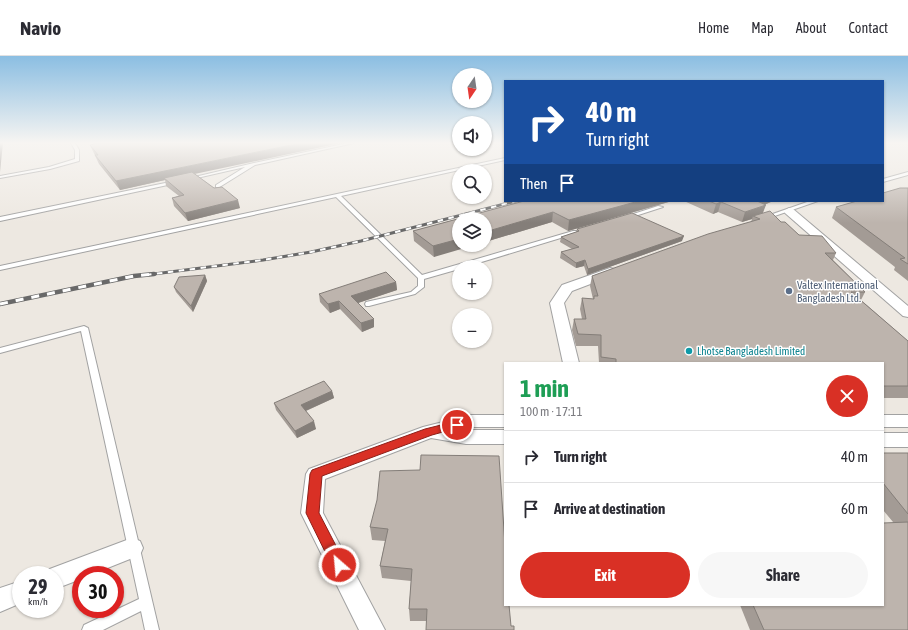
<!DOCTYPE html>
<meta charset="utf-8">
<style>
body{margin:0;font-family:"Asap Condensed",sans-serif;background:#f7f7f7;color:#2b2b33;height:100vh;display:flex;flex-direction:column;font-size:15px;white-space:nowrap}
*{box-sizing:border-box;margin:0}
p{font-size:13px;color:#7c7c81}
.icon{flex:none;width:22px;height:22px;fill:none;stroke:currentColor;stroke-width:2;stroke-linecap:round;stroke-linejoin:round}
.map{position:relative;flex:1;overflow:hidden}
.details{position:absolute;left:504px;top:306px;width:380px;height:244px;display:flex;flex-direction:column;background:#fff;border-radius:0px;box-shadow:0 1px 3px #0004}
.details>*{flex:none}
.banner{position:absolute;left:504px;top:24px;width:380px;height:122px;border-radius:0px;box-shadow:0 1px 3px #0004;background:#1a4fa0;color:#fff;overflow:hidden}
.needle{width:26px;rotate:193deg}
.tools{position:absolute;left:452px;top:12px;display:grid;gap:8px}
.tools a{display:grid;place-items:center;width:40px;height:40px;border-radius:50%;background:#fff;box-shadow:0 1px 3px #0004;font-size:20px}
.speed{position:absolute;left:12px;top:510px;display:flex;gap:8px;font-size:20px;font-weight:700;text-align:center}
.speed>*{display:grid;place-content:center;width:52px;height:52px;border-radius:50%;background:#fff;box-shadow:0 1px 3px #0004;line-height:1}
.speed small{font-size:10px;font-weight:400}
.speed .limit{border:6px solid #d22;background:#fff;color:#111}
.pin{position:absolute;display:grid;place-items:center;width:34px;height:34px;color:#fff;margin:-17px;border:2px solid #fff;border-radius:50%;box-shadow:0 1px 4px #0007}
.me{position:absolute;width:44px;margin:-22px;rotate:333deg;stroke-linejoin:round;filter:drop-shadow(0 0 3px #0008)}
.turn{display:flex;align-items:center;gap:14px;height:84px;padding:0 16px;font-size:18px}
.turn .icon{width:52px;height:52px;stroke-width:2.5}
.turn b{display:block;font-size:28px;line-height:34px}
.then{display:flex;align-items:center;height:38px;padding:0 16px;background:#0003;gap:8px;font-size:15px}
.round{display:grid;place-items:center;flex:none;width:42px;height:42px;border-radius:21px;background:#f7f7f7}
.overview{display:flex;align-items:center;justify-content:space-between;height:68px;padding:0 16px}
h1{font-size:24px;font-weight:700;line-height:30px;color:#1e9e55}
.primary-button{display:flex;gap:8px;margin-top:auto;padding:8px 16px}
.primary-button a{flex:1;height:46px;border-radius:24px;background:#d93025;color:#fff;font-size:16px;font-weight:700;line-height:46px;text-align:center}
.primary-button a+a{background:#f7f7f7;color:#2b2b33}
ul{padding:0;list-style:none}
li{display:flex;align-items:center;gap:12px;height:52px;padding:0 16px;border-top:1px solid #e1e1e2}
li div{flex:1}
li b{display:block;font-size:15px}
li em{font-style:normal}
header{display:flex;align-items:center;gap:24px;box-sizing:border-box;height:56px;padding:0 20px;background:#fff;border-bottom:1px solid #e1e1e2}
header strong{font-size:19px}
nav{display:flex;gap:22px;margin-inline-start:auto;font-size:14px}
.map>svg:first-child{display:block}
.lines{fill:none;stroke-linecap:round;stroke-linejoin:round}
.lane-casing{stroke:#a2a2a2;stroke-width:2}
.street-casing{stroke:#a2a2a2;stroke-width:2}
.lane{fill:#fff;fill-rule:evenodd}
.street{fill:#fff;fill-rule:evenodd}
.rail-far1-casing{stroke:#696969;stroke-width:3}
.rail-casing{stroke:#696969;stroke-width:4.5}
.rail-far1{stroke:#fff;stroke-width:2;stroke-dasharray:5.5;stroke-linecap:butt}
.rail{stroke:#fff;stroke-width:3;stroke-dasharray:8;stroke-linecap:butt}
.wall{fill:#a39b95}
.shaded-wall{fill:#847e79}
.building{fill:#bdb4ad;stroke:#847e79}
.route{fill:#d93025;stroke:#8d1f18}
.service-dot{fill:#5c6f8a;stroke:#fff;stroke-width:1.5}
.culture-dot{fill:#0f9aa8;stroke:#fff;stroke-width:1.5}
.labels{text-anchor:middle;stroke-width:3;stroke-linejoin:round;paint-order:stroke}
.service-label{font-size:11px;fill:#4e5e75;stroke:#fff;text-anchor:start}
.culture-label{font-size:11px;fill:#0d838f;stroke:#fff;text-anchor:start}
</style>
<header>
<strong>Navio</strong>
<nav><a>Home</a><a>Map</a><a>About</a><a>Contact</a></nav>
</header>
<div class="map">
<svg width="908" height="574" viewBox="0 0 908 574">
<rect width="100%" height="100%" fill="#ede8e1"/>
<g class="lines">
<g class="lane-casing">
<g id="lane">
<polygon points="71,87 75,87 79,94 79,105 50,113 0,122 0,120 49,111 75,103 75,94"/>
<polygon points="348,87 354,87 255,109 218,132 216,131 216,129 245,111 188,124 186,123 254,107"/>
<polygon points="505,102 505,104 341,140 422,219 573,175 577,175 577,177 465,211 459,211 459,213 424,223 424,231 415,238 369,250 366,250 365,248 366,246 411,236 418,230 418,222 336,141 0,214 0,210"/>
<polygon points="908,116 908,119 883,126 883,123"/>
<polygon points="175,125 177,125 177,127 0,165 0,161"/>
<polygon points="810,145 818,145 766,163 761,162"/>
<polygon points="658,150 663,151 629,162 624,161"/>
<polygon points="84,270 88,272 159,574 145,574 141,555 103,574 82,574 84,569 139,543 81,275 0,297 0,292"/>
</g>
</g>
<g class="street-casing">
<g id="street">
<polygon points="789,152 793,153 908,250 908,261 903,260 785,157 784,155"/>
<polygon points="610,212 614,213 616,216 614,219 572,235 564,247 579,307 563,307 550,247 562,229"/>
<polygon points="471,359 505,359 505,371 471,371 462,374 505,374 505,388 466,388 431,382 325,423 323,457 385,574 359,574 301,457 306,418 309,413 423,371"/>
<rect x="883" y="359" width="25" height="12"/>
<rect x="883" y="377" width="25" height="14"/>
<polygon points="132,482 140,485 143,492 140,499 90,519 81,519 81,523 55,533 55,519 45,519 47,514"/>
<polygon points="21,525 21,547 0,556 0,532"/>
</g>
</g>
<use href="#lane" class="lane"/>
<use href="#street" class="street"/>
<g class="rail-far1-casing">
<polyline id="rail-far1" points="146,219 263,204 311,196 361,185 516,145"/>
</g>
<g class="rail-casing">
<polyline id="rail" points="0,248 134,220 154,218"/>
</g>
<use href="#rail-far1" class="rail-far1"/>
<use href="#rail" class="rail"/>
</g>
<g class="wall">
<polygon points="90,89 195,118 240,152 188,165 174,150 172,142 179,140 166,130 165,124 120,134 99,108"/>
<polygon points="908,132 908,225 894,214 895,211 832,162 836,151"/>
<polygon points="524,145 672,145 568,175 552,166 485,186 485,163 434,201 414,185 413,175"/>
<polygon points="684,145 773,145 764,149 763,157 781,166 799,179 836,197 833,204 865,236 861,244 908,285 908,342 883,342 883,307 599,307 598,290 576,290 572,274 574,263 582,263 580,253 582,242 593,243 590,230 592,220 751,166 752,163 742,166 718,156 713,158"/>
<polygon points="577,173 682,185 587,219 584,210 576,212 560,202 561,196 572,193 560,186 561,181 576,176"/>
<polygon points="205,219 207,225 193,256 176,236 174,231"/>
<polygon points="396,226 397,234 358,247 374,271 362,276 340,253 330,257 320,246 319,238"/>
<polygon points="332,335 334,342 306,355 316,373 297,382 276,354 274,347"/>
<polygon points="883,397 908,397 908,574 750,574 740,549 883,549 893,466 883,454"/>
<polygon points="499,400 426,565 410,565 409,553 411,525 382,522 380,510 385,485 372,484 370,471 420,414"/>
</g>
<g class="shaded-wall">
<polygon points="0,87 3,87 0,116"/>
<polygon points="301,87 341,87 166,124 164,122 165,124 120,134 116,125"/>
<polygon points="238,144 240,152 188,165 185,157"/>
<polygon points="639,145 672,145 568,175 569,164"/>
<polygon points="754,145 773,145 752,154"/>
<polygon points="721,146 718,156 713,158 716,148"/>
<polygon points="766,149 762,159 753,160 752,163 742,166 745,156"/>
<polygon points="553,156 552,166 485,186 485,176"/>
<polygon points="684,180 682,185 587,219 588,213"/>
<polygon points="459,183 459,189 475,189 434,201 433,190"/>
<polygon points="585,204 584,210 576,212 576,207"/>
<polygon points="205,219 207,225 193,256 191,250"/>
<polygon points="396,226 397,234 352,249 351,240"/>
<polygon points="339,245 340,253 330,257 328,248"/>
<polygon points="374,263 374,271 362,276 361,267"/>
<polygon points="332,335 334,342 303,356 301,349"/>
<polygon points="314,365 316,373 297,382 295,375"/>
</g>
<g class="building">
<polygon points="97,87 301,87 116,125 95,99 98,99 90,89"/>
<polygon points="192,116 214,132 222,131 238,144 185,157 172,142 184,139 164,122"/>
<polygon points="900,132 908,132 908,208 900,203 905,202 836,151 857,145 883,145 883,137"/>
<polygon points="524,145 639,145 569,164 553,156 485,176 485,163 459,163 459,183 433,190 413,175"/>
<polygon points="709,145 757,145 766,149 745,156 721,146 716,148"/>
<polygon points="770,155 781,166 785,166 799,179 822,180 836,197 825,197 865,236 851,236 908,285 908,330 883,330 883,307 616,307 616,303 601,301 601,279 578,278 574,263 586,263 582,242 594,243 594,240 598,240 592,220 708,178 760,163 753,160"/>
<polygon points="632,157 684,180 588,213 585,204 576,207 561,196 579,191 561,181 579,175 577,173"/>
<polygon points="386,216 396,226 351,240 374,263 361,267 339,245 328,248 319,238"/>
<polygon points="205,219 191,250 174,231 179,221"/>
<polygon points="324,325 332,335 301,349 314,365 295,375 274,347"/>
<polygon points="883,397 908,397 908,458 883,427"/>
<polygon points="421,399 499,400 505,489 505,549 509,549 511,570 514,570 514,574 426,574 427,553 409,553 412,513 380,510 388,473 370,471 377,444 380,415 420,414"/>
<polygon points="908,466 908,574 764,574 753,549 883,549 883,467"/>
</g>
<linearGradient id="sky" x2="0" y2="1"><stop stop-color="#8bbee2"/><stop offset="0.52" stop-color="#f7f5f2"/><stop offset="1" stop-color="#f7f5f2" stop-opacity="0"/></linearGradient>
<rect width="908" height="167" fill="url(#sky)"/>
<polygon class="route" points="457,365 461,366 463,369 461,371 432,379 322,420 319,457 346,509 344,514 339,516 334,514 306,457 310,418 312,414 425,373"/>
<circle class="service-dot" cx="789" cy="235" r="4"/>
<circle class="culture-dot" cx="689" cy="295" r="4"/>
<g class="labels">
<g class="service-label">
<text x="797" y="233">Valtex International<tspan x="797" dy="13">Bangladesh Ltd.</tspan></text>
</g>
<g class="culture-label">
<text x="697" y="299">Lhotse Bangladesh Limited</text>
</g>
</g>
</svg>
<div class="tools">
<a><svg class="needle" viewBox="-14 -14 28 28"><path d="M0-13l5 13h-10z" fill="#e53935"/><path d="M0 13l5-13h-10z" fill="#7c7c81"/></svg></a>
<a><svg class="icon" aria-label="sound" viewBox="0 0 24 24"><path d="M4 9h4l5-4v14l-5-4H4zM17 9q2 3 0 6"/></svg></a>
<a><svg class="icon" aria-label="search" viewBox="0 0 24 24"><circle cx="10" cy="10" r="6"/><path d="M15 15l6 6"/></svg></a>
<a><svg class="icon" aria-label="layers" viewBox="0 0 24 24"><path d="M12 4l9 5-9 5-9-5zM3 14l9 5 9-5"/></svg></a>
<a>+</a>
<a>−</a>
</div>
<div class="speed"><div>29<small>km/h</small></div><div class="limit">30</div></div>
<div class="pin" style="left:457px;top:369px;background:#d93025"><svg class="icon" aria-label="arrive" viewBox="0 0 24 24"><path d="M6 21V4h12l-3 4 3 4H6"/></svg></div>
<svg class="me" style="left:339px;top:509px" viewBox="-20 -20 40 40"><circle r="17" fill="#d93025" stroke="#fff" stroke-width="3"/><path d="M0-11L8 9 0 5-8 9z" fill="#fff"/></svg>
<div class="banner">
<div class="turn"><svg class="icon" aria-label="right" viewBox="0 0 24 24"><path d="M7 20v-9h11M14 6l5 5-5 5"/></svg><div><b>40 m</b>Turn right</div></div>
<div class="then">Then<svg class="icon" aria-label="arrive" viewBox="0 0 24 24"><path d="M6 21V4h12l-3 4 3 4H6"/></svg></div>
</div>
<section class="details">
<div class="overview"><div><h1>1 min</h1><p>100 m · 17:11</p></div><a class="round" style="background:#d93025;color:#fff"><svg class="icon" aria-label="close" viewBox="0 0 24 24"><path d="M6 6l12 12M18 6L6 18"/></svg></a></div>
<ul>
<li><svg class="icon" aria-label="right" viewBox="0 0 24 24"><path d="M7 20v-9h11M14 6l5 5-5 5"/></svg><div><b>Turn right</b></div><em>40 m</em></li>
<li><svg class="icon" aria-label="arrive" viewBox="0 0 24 24"><path d="M6 21V4h12l-3 4 3 4H6"/></svg><div><b>Arrive at destination</b></div><em>60 m</em></li>
</ul>
<div class="primary-button"><a>Exit</a><a>Share</a></div>
</section>
</div>
